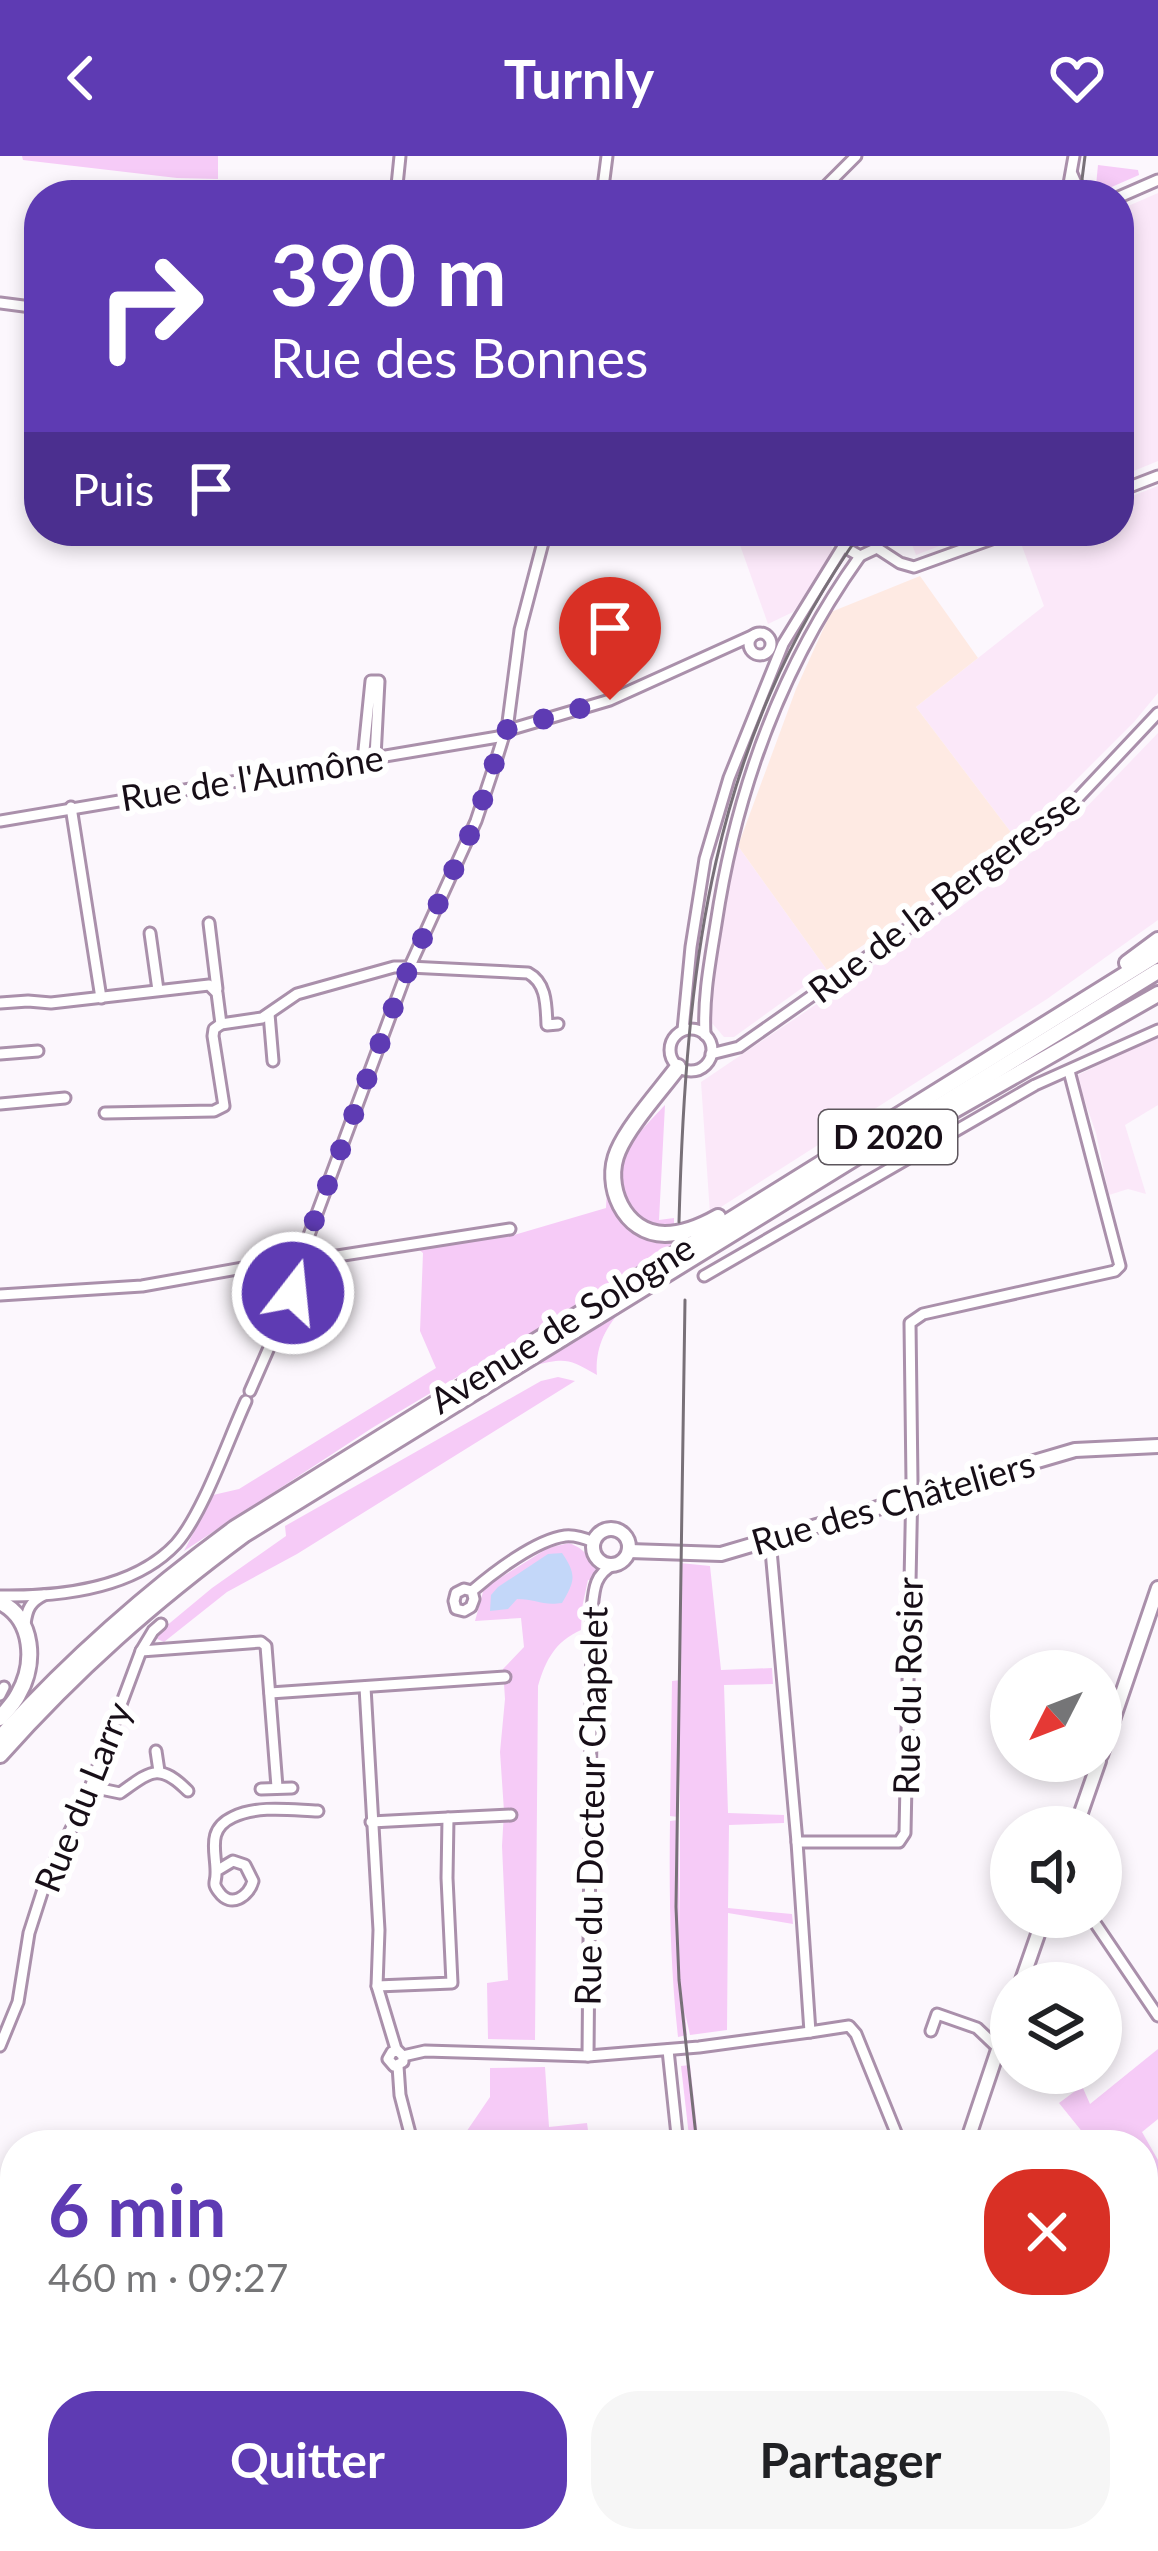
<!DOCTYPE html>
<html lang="fr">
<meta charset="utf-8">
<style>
body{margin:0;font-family:Lato,sans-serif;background:#f6f6f6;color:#202124;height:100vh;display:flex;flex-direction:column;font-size:45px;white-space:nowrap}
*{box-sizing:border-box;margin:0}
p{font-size:39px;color:#757577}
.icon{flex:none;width:66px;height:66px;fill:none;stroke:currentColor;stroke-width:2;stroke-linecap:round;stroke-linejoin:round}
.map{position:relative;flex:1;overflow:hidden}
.drawer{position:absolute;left:0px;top:1974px;width:1158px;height:423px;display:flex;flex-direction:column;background:#fff;border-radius:48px 48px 0 0;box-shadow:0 6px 18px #0003}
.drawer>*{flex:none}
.guide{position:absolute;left:24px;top:24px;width:1110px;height:366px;border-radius:48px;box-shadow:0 6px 18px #0003;background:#5e3bb3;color:#fff;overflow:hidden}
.needle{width:78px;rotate:228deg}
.tools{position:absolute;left:990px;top:1494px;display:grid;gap:24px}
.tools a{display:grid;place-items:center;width:132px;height:132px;border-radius:50%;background:#fff;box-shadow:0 6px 18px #0003;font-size:60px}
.pin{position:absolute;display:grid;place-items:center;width:102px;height:102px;color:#fff;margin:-123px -51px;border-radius:50% 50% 50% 0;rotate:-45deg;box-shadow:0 0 12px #0007}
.pin .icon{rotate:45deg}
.me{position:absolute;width:132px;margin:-66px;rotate:16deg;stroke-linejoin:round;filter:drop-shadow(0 0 9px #0008)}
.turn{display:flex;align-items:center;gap:42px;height:252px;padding:0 48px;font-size:54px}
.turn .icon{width:156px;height:156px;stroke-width:2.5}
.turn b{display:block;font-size:84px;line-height:102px}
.then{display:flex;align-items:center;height:114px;padding:0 48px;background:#0003;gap:24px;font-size:45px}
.round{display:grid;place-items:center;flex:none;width:126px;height:126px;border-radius:48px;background:#f6f6f6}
.summary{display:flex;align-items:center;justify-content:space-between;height:204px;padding:0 48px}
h1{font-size:72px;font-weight:700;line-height:90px;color:#5e3bb3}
.primary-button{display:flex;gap:24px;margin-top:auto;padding:24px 48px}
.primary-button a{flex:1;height:138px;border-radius:48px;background:#5e3bb3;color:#fff;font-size:48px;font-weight:700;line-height:138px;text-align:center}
.primary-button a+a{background:#f6f6f6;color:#202124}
header{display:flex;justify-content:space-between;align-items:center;height:156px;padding:0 48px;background:#5e3bb3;color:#fff;font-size:54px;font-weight:700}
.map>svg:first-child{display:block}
.commercial{fill:#fbe8f9}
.industrial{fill:#feeae3}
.green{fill:#f6cbf7}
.water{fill:#c3d7f9}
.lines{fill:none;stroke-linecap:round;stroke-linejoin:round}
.street-casing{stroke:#aa90ab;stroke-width:15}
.secondary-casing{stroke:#aa90ab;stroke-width:18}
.primary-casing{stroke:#aa90ab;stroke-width:20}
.street{stroke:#fff;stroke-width:9}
.secondary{stroke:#fff;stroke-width:12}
.primary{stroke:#fff;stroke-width:14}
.tram{stroke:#787078;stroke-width:3}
.route{stroke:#5e3bb3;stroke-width:21;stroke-dasharray:0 37.8}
.labels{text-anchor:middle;stroke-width:12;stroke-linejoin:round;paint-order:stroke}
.shield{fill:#fff;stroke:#5d565d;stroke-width:3}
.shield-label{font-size:33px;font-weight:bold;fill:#170e17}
.street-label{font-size:36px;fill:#170e17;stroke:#fff}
</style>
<header><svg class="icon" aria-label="back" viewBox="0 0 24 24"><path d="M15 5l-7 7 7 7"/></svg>Turnly<svg class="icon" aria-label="heart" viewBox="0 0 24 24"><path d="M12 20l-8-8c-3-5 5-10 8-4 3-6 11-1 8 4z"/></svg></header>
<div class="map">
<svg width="1158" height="2395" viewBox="0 0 1158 2395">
<rect width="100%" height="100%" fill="#fcf7fd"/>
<g class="commercial">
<polygon points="1158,37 1158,305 1119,321 1119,54"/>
<polygon points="1158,330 1158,537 1134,566 1064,636 1013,679 916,551 1044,450 1019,382 1038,375 1119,375 1119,345"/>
<polygon points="735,375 827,375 834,400 793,456 768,468"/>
<polygon points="907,375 978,375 916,399"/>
<polygon points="1158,577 1158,764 1047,843 710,1058 701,926 962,750 1075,663"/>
<polygon points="738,690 827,814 734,881 724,881 711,866 709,852 733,697"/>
<polygon points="1158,880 1158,949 1125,969 1146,1038 1128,1033 1109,1039 1096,977 1076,920"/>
</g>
<polygon class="industrial" points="920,420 978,502 916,551 1013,679 942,735 827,814 738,690 796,533 831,456"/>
<g class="green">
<polygon points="22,0 218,0 218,23 177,22 23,4"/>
<polygon points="1098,9 1138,14 1139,19 1107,33 1096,30"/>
<path d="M665,949L659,1064L674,1062V1069C655,1071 644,1070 631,1055C597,1014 637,979 665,949Z"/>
<path d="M607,1032C626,1081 645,1088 695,1079L372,1272L184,1395L213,1339L239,1333L436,1212L420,1175L423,1097L417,1092L514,1079L606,1052Z"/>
<path d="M621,1154C604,1174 595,1193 597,1219C567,1202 566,1202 532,1210Z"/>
<polygon points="558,1221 575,1225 297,1398 227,1436 164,1486 153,1481 212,1432 286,1380 285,1370 541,1225"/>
<path d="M569,1387C588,1394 585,1401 599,1411L593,1423L588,1424L582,1452L581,1474C555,1486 546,1503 538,1530L535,1884L488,1883L487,1827L508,1824L502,1690L504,1655L500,1596L505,1543L503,1513L524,1491L521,1462L475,1465L484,1432L548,1392Z"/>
<path d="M680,1407L710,1410L721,1514L772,1512L773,1528L724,1529L728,1657L784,1659V1667L729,1669L728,1752L792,1758L793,1768L728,1757L727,1874L690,1879L685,1857L687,1879L678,1881C670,1808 669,1737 670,1665L678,1664L680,1776V1600L678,1661L670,1660L672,1525L681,1524Z"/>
<polygon points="1158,1893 1158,1963 1142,1976 1158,2004 1158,2359 1143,2356 1143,1989 1067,1989 1084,1978 1059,1947 1082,1930 1090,1948"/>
<polygon points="690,1909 699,1989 690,1989 681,1910"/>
<polygon points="545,1911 549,1971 587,1967 590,1989 454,1989 460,1985 490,1941 490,1912"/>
<polygon points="1146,2359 1158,2363 1158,2395 1079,2395 1047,2382 1105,2382 1100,2386 1102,2390 1112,2382 1143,2382 1143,2360"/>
<path d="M1009,2382L1055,2395C997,2395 940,2395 883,2389C866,2386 866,2392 848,2383Z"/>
</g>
<path class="water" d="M562,1397C577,1419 575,1425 562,1447C542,1450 536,1443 517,1443L508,1453L490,1455L491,1439L498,1431L548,1398Z"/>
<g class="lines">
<g class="street-casing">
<g id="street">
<polyline points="1072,18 1076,27 1091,39"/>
<polyline points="396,39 400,0"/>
<polyline points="602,39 607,0"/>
<polyline points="817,39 856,0"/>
<polyline points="1067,39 1074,0"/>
<polyline points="1119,41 1158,24"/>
<polyline points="0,147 39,152"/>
<polyline points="1119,335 1158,320"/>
<polyline points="843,375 846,392 860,400 877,392 880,375"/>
<polyline points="877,392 900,407 914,411 1014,375"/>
<circle cx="760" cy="488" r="11"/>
<polyline points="505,575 610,544 756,478"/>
<polyline points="363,604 371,525 379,525 375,601"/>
<polyline points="71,651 101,842"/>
<polyline points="0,665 504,580"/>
<polyline points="209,767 217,833"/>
<polyline points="150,777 158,834"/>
<path d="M0,847L28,845L51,847L209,829L217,837L221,868L262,862L297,838L394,811H409L528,817C547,827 546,850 547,869L558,868"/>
<polyline points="269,858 273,905"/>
<circle cx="691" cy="894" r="21"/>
<polyline points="683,874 691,791 705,703 729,622 783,488 844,389"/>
<path d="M705,879C703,841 710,806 716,768C736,635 781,510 860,400"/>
<polyline points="0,898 38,895"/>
<polyline points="711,898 739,891 954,740 1037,676 1077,643 1158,557"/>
<polyline points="0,948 65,942"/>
<polyline points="105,957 214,955 224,950 213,880 214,873 221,868"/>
<polyline points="704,1120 1035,929 1158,874"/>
<polyline points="0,1139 142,1130 282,1105 299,1106 510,1073"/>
<polyline points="250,1235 293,1137 299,1106 404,823 476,665 495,608 508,566 520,474 546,375"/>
<polyline points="770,1383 797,1686 810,1876 849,1870 856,1878 901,1989"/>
<path d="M472,1435L474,1443L471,1451L464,1455L456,1453L454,1445L456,1437L464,1433L472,1435C494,1416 536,1384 565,1380C575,1379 584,1382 593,1386"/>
<path d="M0,1440C58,1441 134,1433 176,1388C203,1358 228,1284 246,1245"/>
<path d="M25,1468C27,1453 30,1446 44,1439"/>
<polyline points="141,1495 261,1486 266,1490 277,1631"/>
<polyline points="365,1531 379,1774 377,1830 396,1893 403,1900 403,1906 394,1910 388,1903 392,1896 397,1895"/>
<polyline points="270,1537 505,1521"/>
<polyline points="0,1539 4,1531"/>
<polyline points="156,1595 159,1615"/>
<path d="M91,1631L120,1637C151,1615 159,1606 188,1635"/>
<polyline points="261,1633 292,1632"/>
<polyline points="448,1662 511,1659"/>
<polyline points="371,1666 448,1662 447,1722 452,1827 377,1830"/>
<polyline points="797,1686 899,1686 905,1677 912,1326 910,1167 923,1158 1115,1115 1120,1110 1069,915"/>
<path d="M218,1714L233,1705L245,1709L253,1725C249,1740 231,1753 219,1736C212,1727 216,1727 216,1718C217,1697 205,1674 233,1661C258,1649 291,1654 318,1655"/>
<polyline points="1091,1761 1158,1860"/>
<polyline points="931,1875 937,1858 977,1872 998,1892"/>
<polyline points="0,1890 18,1846 29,1777 47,1721 85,1645 141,1495 153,1475 161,1468"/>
<polyline points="668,1894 678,1989"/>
<polyline points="403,1900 425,1895 588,1900 699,1891 810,1876"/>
<path d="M588,1900L592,1454C594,1434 594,1419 613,1409"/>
<polyline points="398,1910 400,1939 413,1989"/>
<polyline points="290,2382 292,2395"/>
<polyline points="326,2382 371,2395"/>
</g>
</g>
<g class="secondary-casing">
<g id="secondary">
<circle cx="611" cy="1391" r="18"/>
<polyline points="629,1395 721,1398 1075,1294 1158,1290"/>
<polyline points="1101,1599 1158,1432"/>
<polyline points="1076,1671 1099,1605"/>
<polyline points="1021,1827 1044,1761"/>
<polyline points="966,1989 1011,1855"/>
<polyline points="0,2189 15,2190"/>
<polyline points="1034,2382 1067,2395"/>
<polyline points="828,2395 832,2382"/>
</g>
</g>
<g class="primary-casing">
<g id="primary">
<polyline points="1127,807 1158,784"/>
<path d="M678,911C661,934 629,969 618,995C603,1029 624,1078 665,1078C684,1078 702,1070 718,1061"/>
<polyline points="877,998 1158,838"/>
<path d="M0,1446C34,1463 36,1508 18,1539C14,1547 6,1555 0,1562"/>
<path d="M0,1582C71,1503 149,1435 235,1372L1158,798"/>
<path d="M0,1599C77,1513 152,1447 245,1378L1158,815"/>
</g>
</g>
<use href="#street" class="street"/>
<use href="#secondary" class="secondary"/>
<use href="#primary" class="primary"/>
<g class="tram">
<polyline points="1080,39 1085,0"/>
<path d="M679,1066C686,811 710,589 862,375"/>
<polyline points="685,1144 676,1751 679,1824 697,1989"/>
<polyline points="0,2205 15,2206"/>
</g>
</g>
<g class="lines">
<polyline class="route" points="293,1137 299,1106 404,823 476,665 505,574 610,544"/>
</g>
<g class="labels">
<rect class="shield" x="819" y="954" width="138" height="54" rx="9"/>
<g class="shield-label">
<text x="888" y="993">D 2020</text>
</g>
<g class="street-label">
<text transform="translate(252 622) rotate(-9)" y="13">Rue de l'Aumône</text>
<text transform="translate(944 740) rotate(-37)" y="13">Rue de la Bergeresse</text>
<text transform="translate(562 1168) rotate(-32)" y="13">Avenue de Sologne</text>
<text transform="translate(893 1347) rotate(-16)" y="13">Rue des Châteliers</text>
<text transform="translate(908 1530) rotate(-89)" y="13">Rue du Rosier</text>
<text transform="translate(83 1641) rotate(-68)" y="13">Rue du Larry</text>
<text transform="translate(591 1650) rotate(-89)" y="13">Rue du Docteur Chapelet</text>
</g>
</g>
</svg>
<div class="tools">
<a><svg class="needle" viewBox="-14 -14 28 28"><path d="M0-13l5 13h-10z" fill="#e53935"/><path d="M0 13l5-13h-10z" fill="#757577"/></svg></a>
<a><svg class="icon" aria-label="sound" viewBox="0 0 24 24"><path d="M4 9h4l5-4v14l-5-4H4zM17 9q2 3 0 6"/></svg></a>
<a><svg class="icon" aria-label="layers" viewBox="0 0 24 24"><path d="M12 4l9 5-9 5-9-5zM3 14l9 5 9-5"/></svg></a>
</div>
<div class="pin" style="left:610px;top:544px;background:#d93025"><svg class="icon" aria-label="arrive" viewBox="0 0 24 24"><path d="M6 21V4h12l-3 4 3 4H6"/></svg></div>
<svg class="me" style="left:293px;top:1137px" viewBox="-20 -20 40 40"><circle r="17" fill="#5e3bb3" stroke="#fff" stroke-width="3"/><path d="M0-11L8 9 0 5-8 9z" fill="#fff"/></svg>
<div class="guide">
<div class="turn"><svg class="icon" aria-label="right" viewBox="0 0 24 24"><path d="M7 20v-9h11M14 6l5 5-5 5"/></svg><div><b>390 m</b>Rue des Bonnes</div></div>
<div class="then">Puis<svg class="icon" aria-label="arrive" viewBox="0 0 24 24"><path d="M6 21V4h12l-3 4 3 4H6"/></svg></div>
</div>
<section class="drawer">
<div class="summary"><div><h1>6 min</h1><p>460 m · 09:27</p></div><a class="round" style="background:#d93025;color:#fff"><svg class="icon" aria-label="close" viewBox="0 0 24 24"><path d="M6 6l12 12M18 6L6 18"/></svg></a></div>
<div class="primary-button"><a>Quitter</a><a>Partager</a></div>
</section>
</div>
